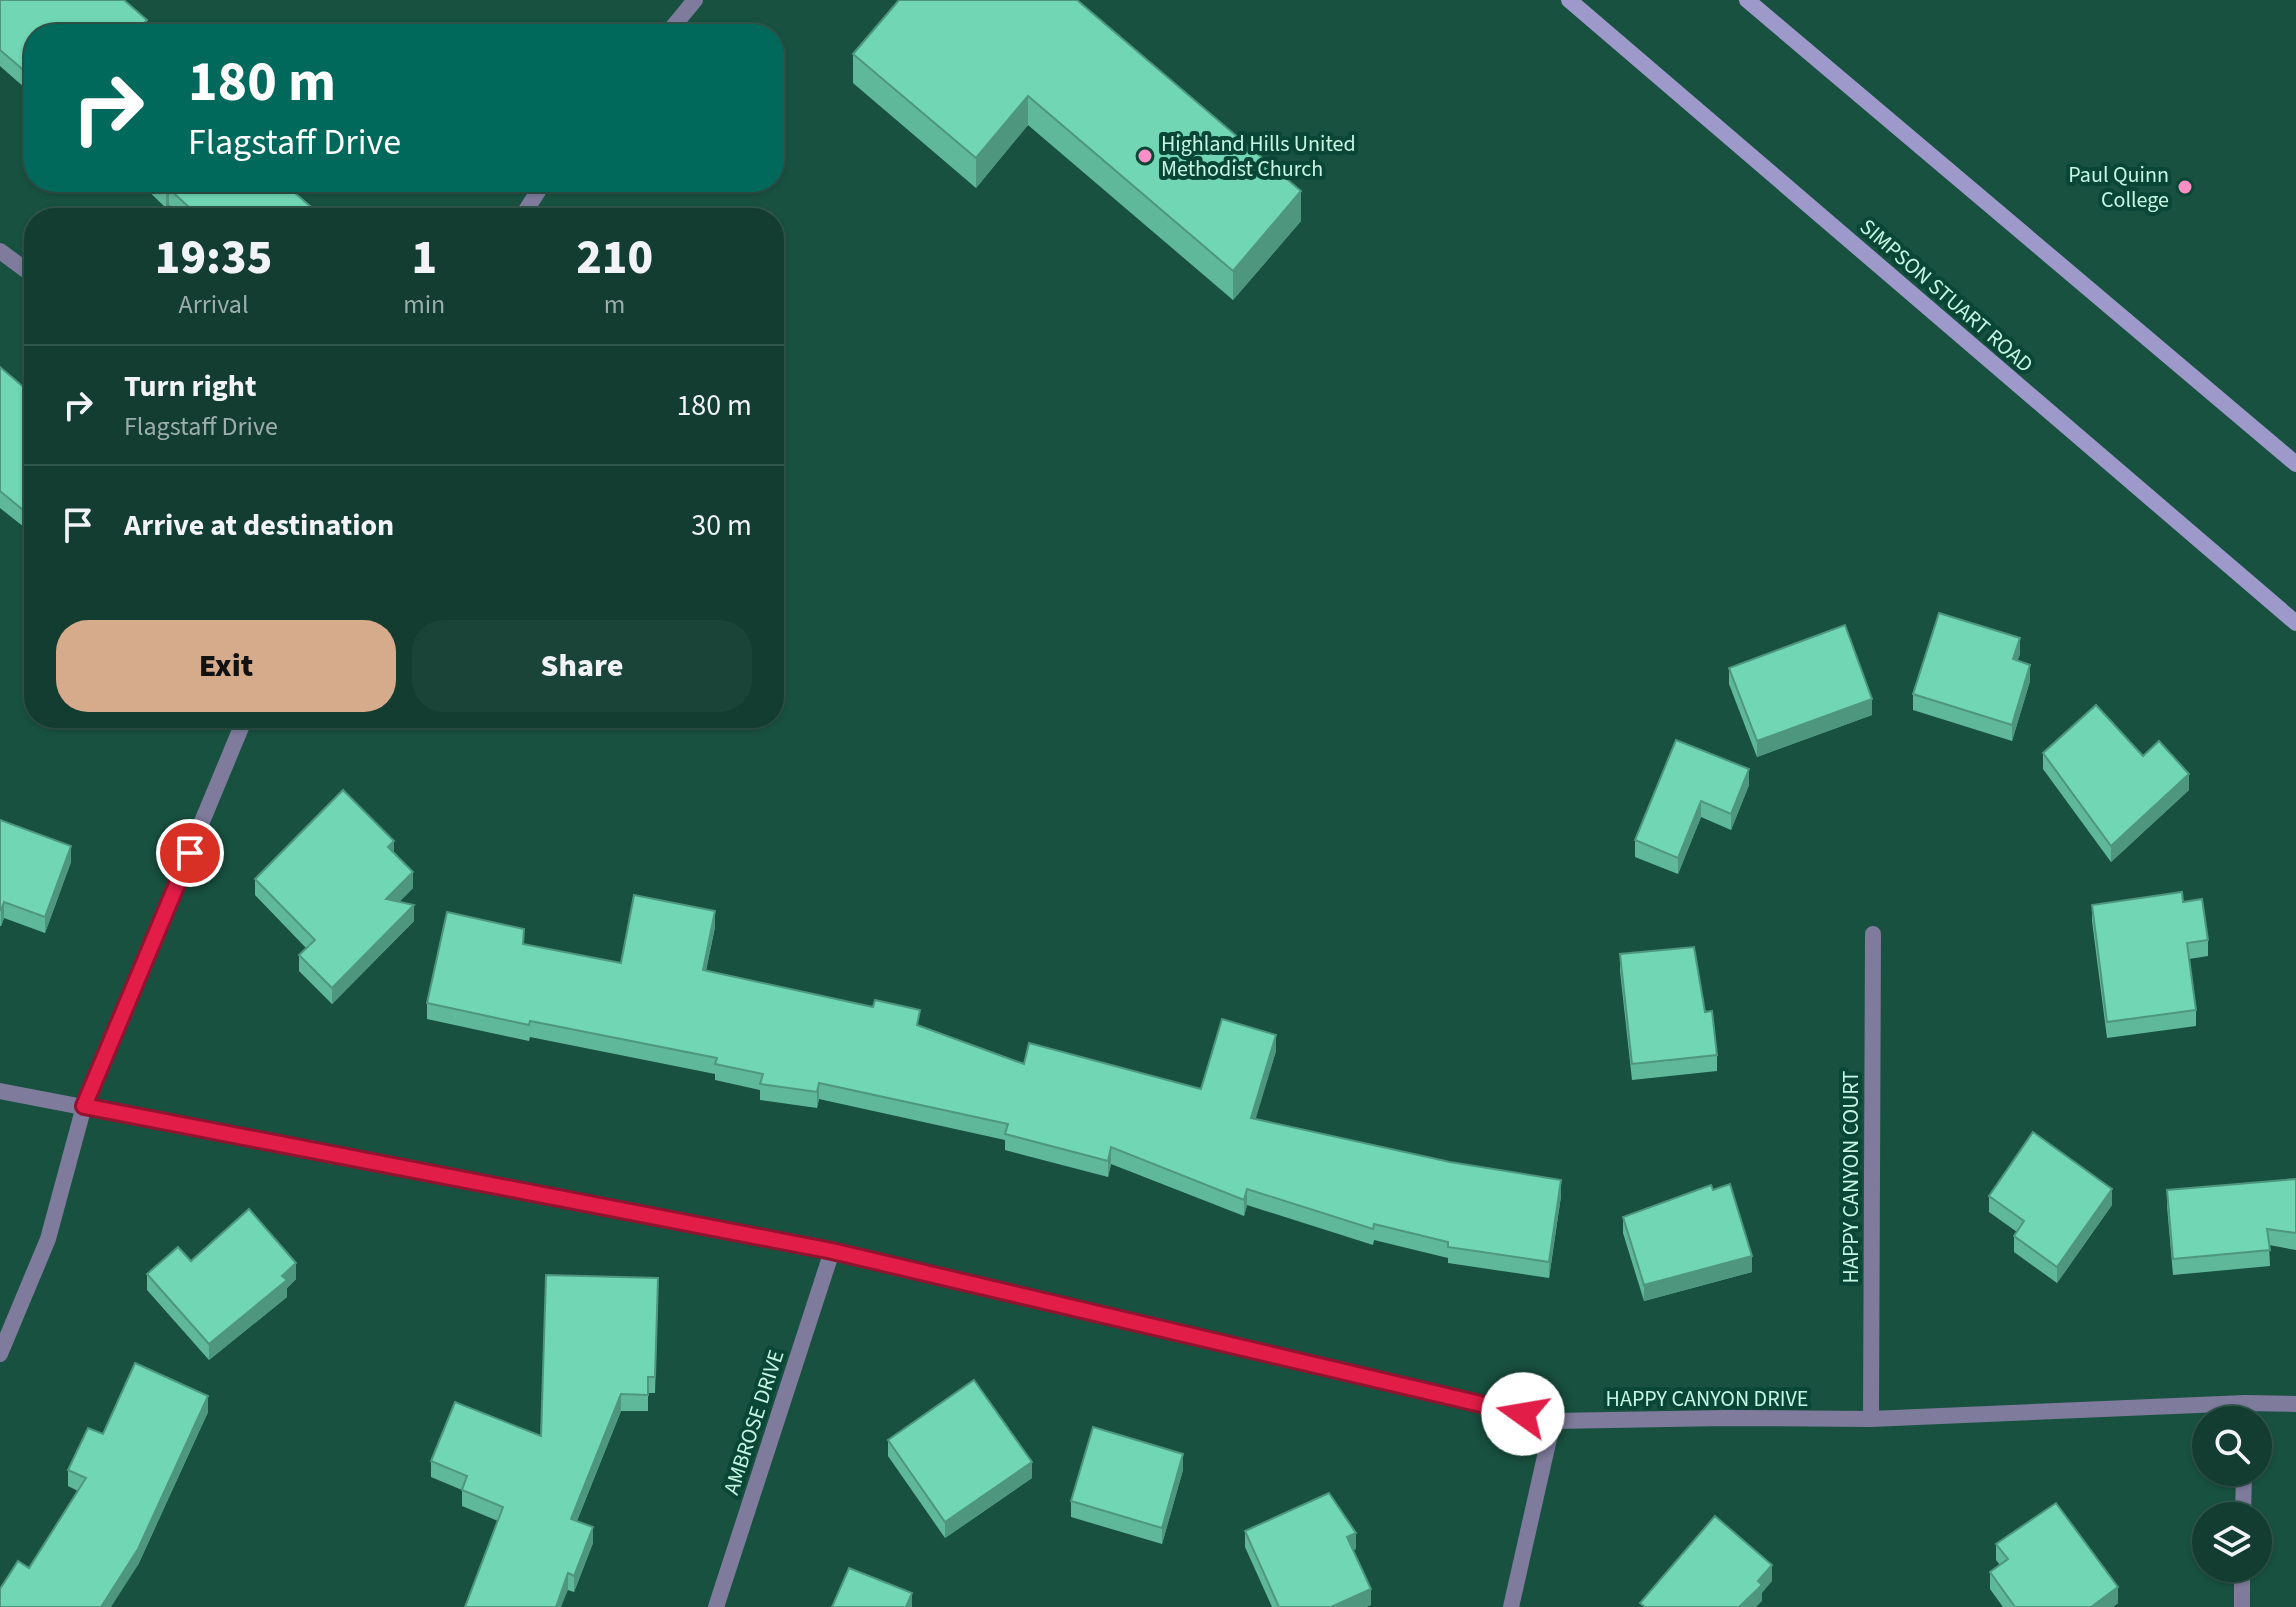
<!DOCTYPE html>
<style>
body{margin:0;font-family:"Source Sans 3",sans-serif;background:#1b4438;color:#f1f3f6;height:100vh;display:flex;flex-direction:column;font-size:30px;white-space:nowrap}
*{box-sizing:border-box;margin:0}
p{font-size:26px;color:#9caeab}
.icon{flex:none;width:44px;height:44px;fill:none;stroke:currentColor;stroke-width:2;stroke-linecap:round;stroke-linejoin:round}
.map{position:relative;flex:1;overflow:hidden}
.drawer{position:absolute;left:24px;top:208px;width:760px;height:520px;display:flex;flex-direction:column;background:#123d30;border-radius:32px;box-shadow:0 2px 6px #0004,0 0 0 2px #31564c}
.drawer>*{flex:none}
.top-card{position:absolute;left:24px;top:24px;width:760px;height:168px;border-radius:32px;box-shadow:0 2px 6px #0004,0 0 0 2px #31564c;background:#00695c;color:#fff;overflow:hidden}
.tools{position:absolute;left:2192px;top:1406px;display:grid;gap:16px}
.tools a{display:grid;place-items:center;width:80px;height:80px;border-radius:50%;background:#123d30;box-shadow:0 2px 6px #0004,0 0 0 2px #31564c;font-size:40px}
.pin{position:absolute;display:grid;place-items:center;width:68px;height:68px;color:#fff;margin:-34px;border:4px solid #fff;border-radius:50%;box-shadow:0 2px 8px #0007}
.me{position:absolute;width:88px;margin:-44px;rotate:283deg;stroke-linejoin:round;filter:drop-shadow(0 0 6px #0008)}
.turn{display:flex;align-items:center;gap:28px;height:168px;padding:0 32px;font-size:36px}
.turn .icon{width:104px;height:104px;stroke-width:2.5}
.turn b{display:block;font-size:56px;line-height:68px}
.eta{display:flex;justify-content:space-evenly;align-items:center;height:136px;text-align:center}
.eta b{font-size:48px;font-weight:800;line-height:56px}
.cta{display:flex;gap:16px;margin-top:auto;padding:16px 32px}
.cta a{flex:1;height:92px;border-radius:32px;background:#d6ab8b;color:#111;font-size:32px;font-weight:800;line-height:92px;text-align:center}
.cta a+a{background:#1b4438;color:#f1f3f6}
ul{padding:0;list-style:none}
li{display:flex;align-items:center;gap:24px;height:120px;padding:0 32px;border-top:2px solid #31564c}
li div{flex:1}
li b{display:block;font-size:30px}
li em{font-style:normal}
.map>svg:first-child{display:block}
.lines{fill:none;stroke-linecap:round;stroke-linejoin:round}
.minor{stroke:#7f7b9c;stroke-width:16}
.secondary{stroke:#9e99cb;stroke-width:16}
.wall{fill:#60b89b}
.shaded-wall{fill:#4e967e}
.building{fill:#70d6b4;stroke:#4e967e;stroke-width:2}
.route-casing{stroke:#92132f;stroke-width:20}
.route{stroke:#e11d48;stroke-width:14}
.poi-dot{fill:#fb8fc5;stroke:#094635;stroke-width:3}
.labels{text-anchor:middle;stroke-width:8;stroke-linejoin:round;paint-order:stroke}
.poi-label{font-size:22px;fill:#c6f5e3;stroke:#094635;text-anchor:start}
.street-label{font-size:22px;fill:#c6f5e3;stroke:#094635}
</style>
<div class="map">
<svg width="2296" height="1607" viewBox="0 0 2296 1607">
<rect width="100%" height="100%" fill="#185140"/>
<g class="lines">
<g class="minor">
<polyline points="667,34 695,0"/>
<polyline points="521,218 544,182"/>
<polyline points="0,251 34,276"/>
<polyline points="0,1091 832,1251 1553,1421 1726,1418 1871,1419 2245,1403 2296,1404"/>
<polyline points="0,1354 48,1239 84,1106 245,718"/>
<polyline points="1871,1419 1873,934"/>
<polyline points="2245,1420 2245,1403"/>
<polyline points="2243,1516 2244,1472"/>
<polyline points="716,1607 832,1251"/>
<polyline points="1511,1607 1553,1421"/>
<polyline points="2242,1607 2242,1568"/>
</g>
<g class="secondary">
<polyline points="1569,0 2296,623"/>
<polyline points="1747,0 2296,464"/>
</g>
</g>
<g class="wall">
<polygon points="0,0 147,34 34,34 34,96 0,66"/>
<polygon points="899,0 1301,221 1233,300 1028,125 976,188 853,83 853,54"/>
<polygon points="139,182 282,182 324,218 183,218 169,205 166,208"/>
<polygon points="0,367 34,396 34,535 0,508"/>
<polygon points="2020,654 2017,661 2030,681 2012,741 1913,710 1913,694"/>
<polygon points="1729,668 1872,715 1757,757 1729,684"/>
<polygon points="1676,740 1749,785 1731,830 1701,817 1678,874 1635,857 1635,840"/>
<polygon points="2043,753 2143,756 2189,790 2111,862 2043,769"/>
<polygon points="0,820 71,862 45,933 4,918 1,926 0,926"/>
<polygon points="394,853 413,888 399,902 414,921 332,1004 299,971 299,955 306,948 255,895 255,879"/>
<polygon points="2183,902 2208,940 2208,956 2189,959 2196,1010 2196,1026 2107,1038 2092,921 2092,905"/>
<polygon points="715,927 706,970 920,1026 1024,1064 1201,1089 1276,1051 1255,1119 1561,1196 1549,1278 1448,1263 1448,1258 1374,1240 1373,1245 1247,1205 1244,1216 1111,1164 1108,1177 1005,1150 1005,1140 819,1099 817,1108 760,1100 760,1090 715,1080 715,1074 530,1037 529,1041 427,1019 427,1003 524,944 621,963"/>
<polygon points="1620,954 1717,1055 1717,1071 1632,1080 1620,971"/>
<polygon points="2296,1179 2296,1250 2269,1245 2270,1266 2173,1275 2167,1206 2167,1190"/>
<polygon points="1989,1196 2112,1205 2057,1283 2014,1252 2014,1236 2017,1232 1989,1212"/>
<polygon points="1623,1217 1752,1272 1644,1301 1623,1233"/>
<polygon points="191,1261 296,1279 287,1288 287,1297 209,1360 147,1290 147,1274"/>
<polygon points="658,1294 655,1393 648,1393 648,1411 621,1411 577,1521 593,1543 574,1592 568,1590 498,1521 462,1506 462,1490 431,1477 431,1461 541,1436"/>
<polygon points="208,1412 138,1565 29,1568 78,1491 68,1486 68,1470 103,1434"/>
<polygon points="888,1440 1032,1478 945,1538 888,1456"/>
<polygon points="1183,1470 1162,1544 1071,1517 1071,1501"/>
<polygon points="1245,1531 1356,1549 1353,1550 1371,1605 1366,1607 1272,1607 1245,1547"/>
<polygon points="1996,1544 2118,1603 2113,1607 2003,1607 1990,1589 1990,1572 2000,1565 1996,1560"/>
</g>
<g class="shaded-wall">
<polygon points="147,20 147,34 135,34"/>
<polygon points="1028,96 1028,125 976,188 976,158"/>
<polygon points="169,189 169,205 166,208 166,192"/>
<polygon points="1301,191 1301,221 1233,300 1233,271"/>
<polygon points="2020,638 2020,654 2013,676 2013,659"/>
<polygon points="2030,665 2030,681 2012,741 2012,725"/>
<polygon points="1872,699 1872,715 1757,757 1757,741"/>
<polygon points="1749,769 1749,785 1731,830 1731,814"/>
<polygon points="2189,774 2189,790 2111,862 2111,846"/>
<polygon points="1701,801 1701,817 1678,874 1678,858"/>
<polygon points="394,841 394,857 388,847"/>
<polygon points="71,846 71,862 45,933 45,917"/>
<polygon points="413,872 413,888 386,915 386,899"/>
<polygon points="4,902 4,918 1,926 1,910"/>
<polygon points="414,905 414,921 332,1004 332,988"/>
<polygon points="715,911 715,927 703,986 703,970"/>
<polygon points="1276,1035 1276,1051 1251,1135 1251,1118"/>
<polygon points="819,1083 819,1099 817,1108 817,1092"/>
<polygon points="1111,1147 1111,1164 1108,1177 1108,1161"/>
<polygon points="1561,1180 1561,1196 1549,1278 1549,1262"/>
<polygon points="1247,1189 1247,1205 1244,1216 1244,1200"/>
<polygon points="2112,1189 2112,1205 2057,1283 2057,1267"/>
<polygon points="1752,1256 1752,1272 1644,1301 1644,1285"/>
<polygon points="296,1263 296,1279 287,1288 287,1297 209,1360 209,1344"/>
<polygon points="621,1394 621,1411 571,1535 571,1519"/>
<polygon points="208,1396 208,1412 138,1565 111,1607 101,1607"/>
<polygon points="1183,1454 1183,1470 1162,1544 1162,1528"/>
<polygon points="1032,1462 1032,1478 945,1538 945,1522"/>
<polygon points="593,1527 593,1543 574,1592 574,1576"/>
<polygon points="1356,1533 1356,1549 1347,1553 1347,1537"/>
<polygon points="1772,1565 1772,1581 1762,1593 1762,1601 1756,1607 1739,1607 1758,1581"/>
<polygon points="568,1573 568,1590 561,1607 556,1607"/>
<polygon points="2118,1587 2118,1603 2113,1607 2091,1607"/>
<polygon points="1371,1589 1371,1605 1366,1607 1331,1607"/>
<polygon points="912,1593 912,1607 906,1607"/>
</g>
<g class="building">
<polygon points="0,0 124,0 147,20 135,34 34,34 34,79 0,50"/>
<polygon points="899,0 1077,0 1301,191 1233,271 1028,96 976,158 853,54"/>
<polygon points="156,182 282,182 324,218 201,218 169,189 166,192"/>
<polygon points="0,367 34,396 34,519 0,491"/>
<polygon points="1939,613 2020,638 2013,659 2030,665 2012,725 1913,694"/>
<polygon points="1845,625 1872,699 1757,741 1729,668"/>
<polygon points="2096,705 2143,756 2159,741 2189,774 2111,846 2043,753"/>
<polygon points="1676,740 1749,769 1731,814 1701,801 1678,858 1635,840"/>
<polygon points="343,790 394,841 388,847 413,872 386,899 414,905 332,988 299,955 315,940 255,879"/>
<polygon points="0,820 71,846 45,917 4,902 1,910 0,910"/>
<polygon points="2182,892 2183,902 2202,899 2208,940 2187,943 2196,1010 2107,1022 2092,905"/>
<polygon points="634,895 715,911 703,970 873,1007 875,1000 920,1010 917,1025 1024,1064 1029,1043 1201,1089 1222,1019 1276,1035 1251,1118 1450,1162 1561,1180 1549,1262 1448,1247 1448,1242 1374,1224 1373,1229 1247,1189 1244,1200 1111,1147 1108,1161 1005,1134 1008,1124 819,1083 817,1092 760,1084 763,1074 715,1064 717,1058 530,1021 529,1025 427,1003 447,912 524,929 523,944 621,963"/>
<polygon points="1694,947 1705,1012 1712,1011 1717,1055 1632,1064 1620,954"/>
<polygon points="2033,1132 2112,1189 2057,1267 2014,1236 2024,1221 1989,1196"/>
<polygon points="2296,1179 2296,1233 2267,1229 2270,1250 2173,1259 2167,1190"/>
<polygon points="1730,1184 1752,1256 1644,1285 1623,1217 1711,1185 1713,1190"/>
<polygon points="249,1209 296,1263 282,1276 287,1280 209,1344 147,1274 178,1247 191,1261"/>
<polygon points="546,1275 658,1278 655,1377 648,1377 648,1395 621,1394 571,1519 593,1527 574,1576 568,1573 556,1607 465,1607 503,1507 462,1490 467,1476 431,1461 455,1402 541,1436"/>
<polygon points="135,1363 208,1396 138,1549 101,1607 0,1607 0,1589 18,1561 29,1568 86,1478 68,1470 88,1428 103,1434"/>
<polygon points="974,1380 1032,1462 945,1522 888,1440"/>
<polygon points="1093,1427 1183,1454 1162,1528 1071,1501"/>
<polygon points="1329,1493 1356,1533 1347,1537 1371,1589 1331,1607 1279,1607 1245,1531"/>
<polygon points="2056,1503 2118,1587 2091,1607 2015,1607 1990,1572 2008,1559 1996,1544"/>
<polygon points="1715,1516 1772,1565 1758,1581 1762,1585 1739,1607 1645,1607 1640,1603"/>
<polygon points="849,1568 912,1593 906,1607 832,1607"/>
</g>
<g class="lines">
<g class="route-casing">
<polyline id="route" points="190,853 84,1106 832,1251 1523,1414"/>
</g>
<use href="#route" class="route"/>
</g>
<g class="poi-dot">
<circle cx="1145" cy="156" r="8"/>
<circle cx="2185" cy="187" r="8"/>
</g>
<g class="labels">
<g class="poi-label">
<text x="1161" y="151">Highland Hills United<tspan x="1161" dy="25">Methodist Church</tspan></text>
<text x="2169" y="182" text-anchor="end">Paul Quinn<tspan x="2169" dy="25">College</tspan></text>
</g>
<g class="street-label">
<text transform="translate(1947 295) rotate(41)" y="8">SIMPSON STUART ROAD</text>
<text transform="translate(1850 1177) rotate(-90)" y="8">HAPPY CANYON COURT</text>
<text x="1707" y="1406">HAPPY CANYON DRIVE</text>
<text transform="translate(753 1422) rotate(-72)" y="8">AMBROSE DRIVE</text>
</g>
</g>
</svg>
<div class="tools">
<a><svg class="icon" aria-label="search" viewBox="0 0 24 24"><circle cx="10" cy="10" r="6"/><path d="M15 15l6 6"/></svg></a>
<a><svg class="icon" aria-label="layers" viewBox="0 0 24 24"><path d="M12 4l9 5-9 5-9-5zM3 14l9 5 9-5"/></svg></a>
</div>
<div class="pin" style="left:190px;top:853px;background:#d93025"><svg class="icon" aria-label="arrive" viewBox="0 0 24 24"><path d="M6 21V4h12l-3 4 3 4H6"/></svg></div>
<svg class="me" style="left:1523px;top:1414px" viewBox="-20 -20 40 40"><circle r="19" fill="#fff"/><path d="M0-13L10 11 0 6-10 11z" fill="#e11d48"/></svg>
<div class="top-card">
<div class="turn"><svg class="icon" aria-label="right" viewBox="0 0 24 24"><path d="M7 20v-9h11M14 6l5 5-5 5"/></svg><div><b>180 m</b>Flagstaff Drive</div></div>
</div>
<section class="drawer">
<div class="eta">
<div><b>19:35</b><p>Arrival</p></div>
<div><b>1</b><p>min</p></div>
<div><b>210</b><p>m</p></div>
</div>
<ul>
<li><svg class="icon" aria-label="right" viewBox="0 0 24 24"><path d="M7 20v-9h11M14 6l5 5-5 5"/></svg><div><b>Turn right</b><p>Flagstaff Drive</p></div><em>180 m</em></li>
<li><svg class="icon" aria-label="arrive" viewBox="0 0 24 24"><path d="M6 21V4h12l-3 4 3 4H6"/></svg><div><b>Arrive at destination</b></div><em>30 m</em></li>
</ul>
<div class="cta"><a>Exit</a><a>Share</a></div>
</section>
</div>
